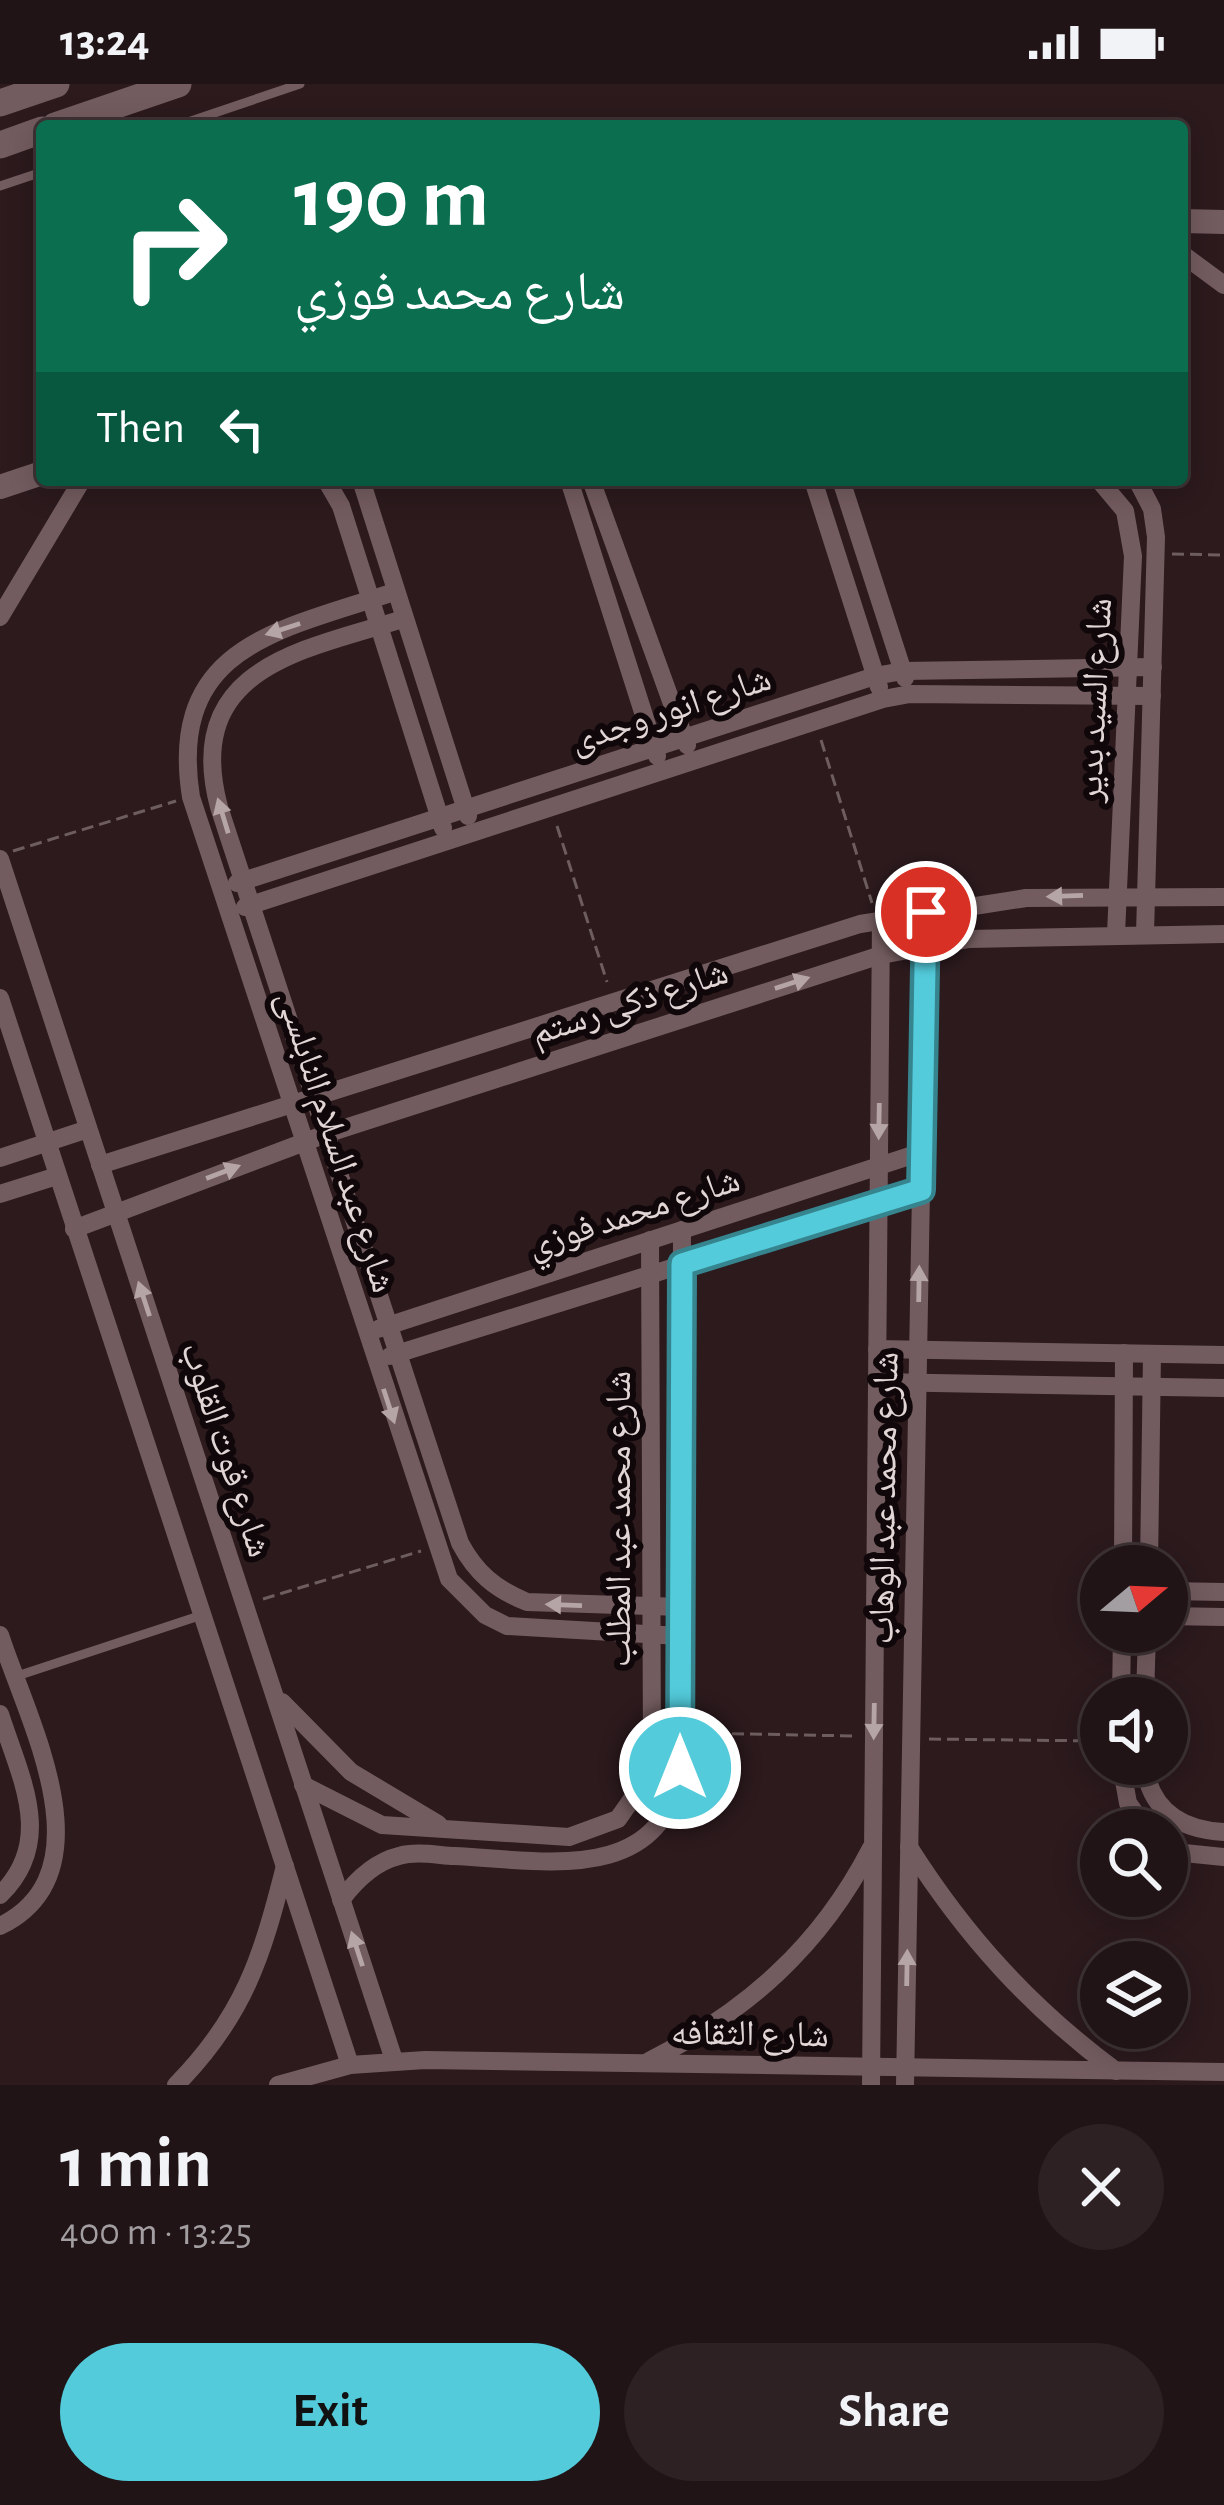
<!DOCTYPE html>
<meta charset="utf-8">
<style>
body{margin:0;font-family:"Alegreya Sans","Noto Naskh Arabic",sans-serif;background:#2d2123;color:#f1f3f6;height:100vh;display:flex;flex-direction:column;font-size:45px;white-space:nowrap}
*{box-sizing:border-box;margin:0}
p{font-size:39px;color:#a29ea1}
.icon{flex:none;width:66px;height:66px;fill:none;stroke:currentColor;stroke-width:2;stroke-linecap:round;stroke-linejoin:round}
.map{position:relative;height:2001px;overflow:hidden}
.side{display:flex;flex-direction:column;background:#211416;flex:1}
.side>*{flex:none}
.hud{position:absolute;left:36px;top:36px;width:1152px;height:366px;border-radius:12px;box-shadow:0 6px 30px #0003,0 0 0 3px #3e3335;background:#0b6e4f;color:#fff;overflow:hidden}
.needle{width:78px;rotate:71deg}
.tools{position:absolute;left:1080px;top:1461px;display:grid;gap:24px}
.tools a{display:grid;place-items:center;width:108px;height:108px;border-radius:50%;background:#211416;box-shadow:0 6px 30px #0003,0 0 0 3px #3e3335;font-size:60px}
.pin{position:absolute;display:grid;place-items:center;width:102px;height:102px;color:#fff;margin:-51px;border:6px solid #fff;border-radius:50%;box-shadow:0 3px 12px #0007}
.me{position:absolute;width:132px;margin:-66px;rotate:0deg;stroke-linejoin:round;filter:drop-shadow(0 0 9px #0008)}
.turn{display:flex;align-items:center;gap:42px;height:252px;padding:0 60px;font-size:54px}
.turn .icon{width:156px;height:156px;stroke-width:2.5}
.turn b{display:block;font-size:84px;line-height:102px}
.then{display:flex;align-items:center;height:114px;padding:0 60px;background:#0003;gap:24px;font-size:45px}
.round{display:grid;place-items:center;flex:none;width:126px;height:126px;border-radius:63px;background:#2d2123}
.head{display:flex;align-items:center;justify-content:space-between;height:204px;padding:0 60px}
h1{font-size:72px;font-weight:600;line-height:90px}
.cta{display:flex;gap:24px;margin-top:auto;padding:24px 60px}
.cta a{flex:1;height:138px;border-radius:72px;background:#53cbdb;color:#111;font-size:48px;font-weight:600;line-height:138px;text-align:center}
.cta a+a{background:#2d2123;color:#f1f3f6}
.status{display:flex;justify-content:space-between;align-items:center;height:84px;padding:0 60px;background:#211416;direction:ltr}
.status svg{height:33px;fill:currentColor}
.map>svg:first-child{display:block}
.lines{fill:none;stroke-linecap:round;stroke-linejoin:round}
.path{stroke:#6d5d5f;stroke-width:3;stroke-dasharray:12 6;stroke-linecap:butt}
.service{stroke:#735c5f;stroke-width:9}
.minor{stroke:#735c5f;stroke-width:18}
.tertiary{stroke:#735c5f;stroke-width:24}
.secondary{stroke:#735c5f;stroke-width:27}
.oneway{fill:#b6a5a6}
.route-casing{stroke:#36848e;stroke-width:30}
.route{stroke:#53cbdb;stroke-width:21}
.labels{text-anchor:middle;stroke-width:12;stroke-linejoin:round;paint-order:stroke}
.street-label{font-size:36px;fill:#e2d5d6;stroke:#0f0709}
</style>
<div class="status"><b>13:24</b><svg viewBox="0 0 49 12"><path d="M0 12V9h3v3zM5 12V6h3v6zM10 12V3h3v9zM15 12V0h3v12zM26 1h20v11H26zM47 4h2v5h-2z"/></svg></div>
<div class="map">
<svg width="1224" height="2001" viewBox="0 0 1224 2001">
<rect width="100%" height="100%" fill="#2c1a1d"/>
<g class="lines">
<g class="path">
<polyline points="1172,470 1224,471"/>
<polyline points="821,656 872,819"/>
<polyline points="557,742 607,898"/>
<polyline points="13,767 176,717"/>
<polyline points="263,1515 421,1467"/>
<polyline points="696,1649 854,1652"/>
<polyline points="929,1655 1101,1657"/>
</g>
<g class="service">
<polyline points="176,42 300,0"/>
<polyline points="0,102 42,88"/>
<polyline points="14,1593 202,1531"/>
</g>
<g class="minor">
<polyline points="1182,170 1224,201"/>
<polyline points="326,396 341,422 443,744"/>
<polyline points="361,396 468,732"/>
<polyline points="569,396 657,672"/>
<polyline points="591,396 687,661"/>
<polyline points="813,396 879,603"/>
<polyline points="841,396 905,594"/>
<polyline points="1099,396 1125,427 1133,472 1116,850"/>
<polyline points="1137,396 1152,425 1156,453 1145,850"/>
<path d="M394,508C281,546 167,561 191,713L449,1495L485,1531L507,1542L680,1552"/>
<polyline points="0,533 82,396"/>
<path d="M403,535C302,566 182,584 219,723L460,1459C476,1489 495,1505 527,1518L681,1523"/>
<polyline points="0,775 394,1976"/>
<polyline points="237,799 875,592 903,587 1153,583"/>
<polyline points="245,823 883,615 910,610 1152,612"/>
<polyline points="0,914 350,1981"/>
<polyline points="0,1074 88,1045"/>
<polyline points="100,1081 860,840 1026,814 1224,813"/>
<polyline points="0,1110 57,1092"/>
<polyline points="74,1145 326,1050 881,871 969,855 1224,850"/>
<polyline points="378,1245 922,1068"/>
<polyline points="877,1265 1224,1271"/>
<polyline points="390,1272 921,1106"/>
<polyline points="877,1298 1224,1304"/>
<polyline points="1123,1482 1124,1269"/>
<polyline points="1149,1482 1152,1270"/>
<polyline points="1167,1507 1224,1508"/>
<polyline points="1167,1532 1224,1533"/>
<path d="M0,1551C27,1635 111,1788 0,1842"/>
<polyline points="1121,1614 1122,1548"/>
<polyline points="1145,1614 1147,1548"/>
<polyline points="282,1618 351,1688 438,1740"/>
<path d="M0,1630C20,1693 56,1757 0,1811"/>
<polyline points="1121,1680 1128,1719 1147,1746"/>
<path d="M1144,1680C1150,1726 1180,1746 1224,1748"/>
<polyline points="303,1701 382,1741 569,1753 618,1735 648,1692 652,1666 650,1156"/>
<polyline points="1167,1761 1184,1769 1224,1773"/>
<path d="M909,1763C966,1853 1031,1924 1116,1987"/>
<path d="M341,1816C356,1796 374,1778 399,1772C415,1767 436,1771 454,1772C540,1776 663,1803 680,1685L682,1146"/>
<path d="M649,1977C747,1927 820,1863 871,1764"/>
<path d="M176,2001C244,1932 262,1873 285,1782"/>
<polyline points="278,2001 350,1981 425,1976 1224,1988"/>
<polyline points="871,2001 881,836"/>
<polyline points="905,2001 926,828"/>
</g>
<g class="tertiary">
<polyline points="1182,137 1224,138"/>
<polyline points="0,403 42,389"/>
</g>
<g class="secondary">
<polyline points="0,19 56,0"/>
<polyline points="55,42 178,0"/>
<polyline points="0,61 42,46"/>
</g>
</g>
<defs><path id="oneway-solid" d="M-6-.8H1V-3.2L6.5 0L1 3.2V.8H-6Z" transform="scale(3)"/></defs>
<g class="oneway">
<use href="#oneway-solid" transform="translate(283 545) rotate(162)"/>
<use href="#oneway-solid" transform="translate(223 732) rotate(-107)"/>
<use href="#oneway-solid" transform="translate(1065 812) rotate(178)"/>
<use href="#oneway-solid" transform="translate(792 899) rotate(-18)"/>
<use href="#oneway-solid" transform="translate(879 1037) rotate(91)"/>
<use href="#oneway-solid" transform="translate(223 1088) rotate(-21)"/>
<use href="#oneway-solid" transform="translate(919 1200) rotate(-89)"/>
<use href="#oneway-solid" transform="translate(144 1215) rotate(-108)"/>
<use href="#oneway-solid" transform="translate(389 1322) rotate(72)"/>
<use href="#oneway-solid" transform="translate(564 1521) rotate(-178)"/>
<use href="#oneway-solid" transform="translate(874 1637) rotate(91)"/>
<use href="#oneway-solid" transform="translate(357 1865) rotate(-108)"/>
<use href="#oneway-solid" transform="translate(907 1884) rotate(-89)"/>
</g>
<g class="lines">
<g class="route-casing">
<polyline id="route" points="680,1684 682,1180 921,1106 926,828"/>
</g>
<use href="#route" class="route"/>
</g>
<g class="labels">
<g class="street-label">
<text transform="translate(1093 616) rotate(-87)" y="13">شارع السيد بدير</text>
<text transform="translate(670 624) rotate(-18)" y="13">شارع انور وجدى</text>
<text transform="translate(629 917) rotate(-18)" y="13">شارع ذكى رستم</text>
<text transform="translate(338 1057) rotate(72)" y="13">شارع عبد السلام النابلسى</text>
<text transform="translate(633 1127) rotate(-18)" y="13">شارع محمد فوزي</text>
<text transform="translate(228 1365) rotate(72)" y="13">شارع قوت القلوب</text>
<text transform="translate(882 1414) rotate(-89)" y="13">شارع محمد عبد الوهاب</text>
<text transform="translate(617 1435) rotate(-90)" y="13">شارع محمد عبد المطلب</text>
<text transform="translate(750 1948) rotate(1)" y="13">شارع الثقافه</text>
</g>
</g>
</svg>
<div class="tools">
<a><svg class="needle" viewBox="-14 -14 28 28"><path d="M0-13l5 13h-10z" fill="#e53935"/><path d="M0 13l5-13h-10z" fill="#a29ea1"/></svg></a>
<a><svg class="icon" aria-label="sound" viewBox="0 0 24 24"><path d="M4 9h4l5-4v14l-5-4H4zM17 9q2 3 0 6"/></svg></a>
<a><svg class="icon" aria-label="search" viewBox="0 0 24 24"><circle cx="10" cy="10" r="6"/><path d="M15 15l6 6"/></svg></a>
<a><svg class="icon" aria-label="layers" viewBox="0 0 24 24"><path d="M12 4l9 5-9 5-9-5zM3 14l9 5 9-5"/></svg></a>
</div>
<div class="pin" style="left:926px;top:828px;background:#d93025"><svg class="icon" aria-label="arrive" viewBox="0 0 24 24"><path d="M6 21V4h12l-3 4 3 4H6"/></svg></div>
<svg class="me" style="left:680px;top:1684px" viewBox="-20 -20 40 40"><circle r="17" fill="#53cbdb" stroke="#fff" stroke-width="3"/><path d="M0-11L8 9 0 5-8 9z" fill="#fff"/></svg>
<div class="hud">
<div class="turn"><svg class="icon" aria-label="right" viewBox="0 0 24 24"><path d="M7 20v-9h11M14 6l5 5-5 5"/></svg><div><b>190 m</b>شارع محمد فوزي</div></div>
<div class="then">Then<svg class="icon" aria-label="left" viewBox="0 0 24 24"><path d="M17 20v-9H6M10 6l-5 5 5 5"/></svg></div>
</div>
</div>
<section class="side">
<div class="head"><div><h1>1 min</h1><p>400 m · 13:25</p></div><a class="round"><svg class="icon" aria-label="close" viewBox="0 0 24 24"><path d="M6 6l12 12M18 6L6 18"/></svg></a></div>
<div class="cta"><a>Exit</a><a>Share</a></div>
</section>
